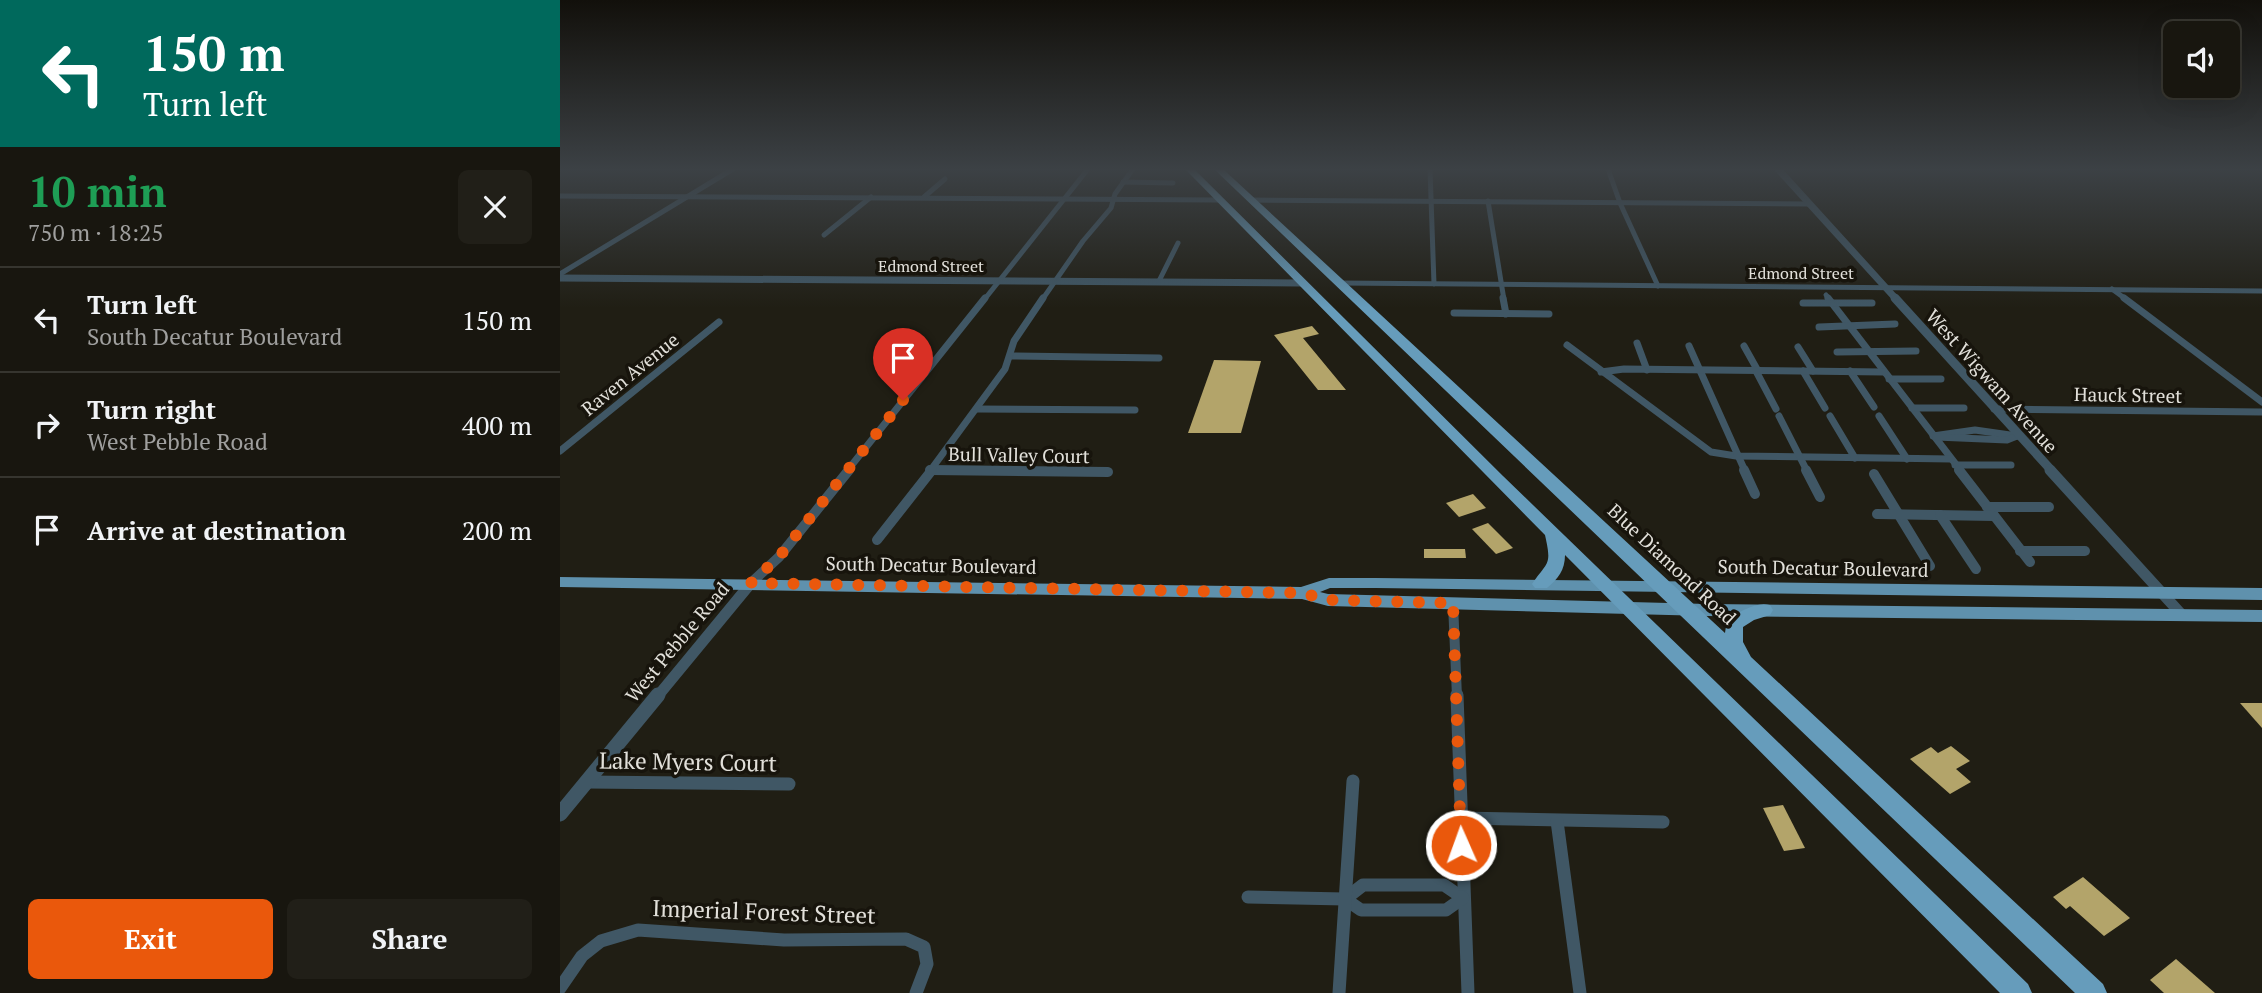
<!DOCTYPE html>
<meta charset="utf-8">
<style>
body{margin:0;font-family:"PT Serif",serif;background:#211f18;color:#f1f3f6;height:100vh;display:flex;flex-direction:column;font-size:26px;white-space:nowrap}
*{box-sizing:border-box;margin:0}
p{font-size:23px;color:#9f9f9e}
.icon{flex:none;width:38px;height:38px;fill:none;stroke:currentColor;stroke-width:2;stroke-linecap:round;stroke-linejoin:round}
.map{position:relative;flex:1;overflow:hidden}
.sheet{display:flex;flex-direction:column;background:#18160f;width:560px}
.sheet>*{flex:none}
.hud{background:#00695c;color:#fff;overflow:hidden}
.fabs{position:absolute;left:1603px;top:21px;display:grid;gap:14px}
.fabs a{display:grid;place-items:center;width:77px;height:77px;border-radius:10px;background:#18160f;box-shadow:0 7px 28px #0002,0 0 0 2px #36352f;font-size:35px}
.pin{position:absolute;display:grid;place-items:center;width:60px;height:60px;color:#fff;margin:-72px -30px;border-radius:50% 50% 50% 0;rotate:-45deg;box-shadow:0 0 7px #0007}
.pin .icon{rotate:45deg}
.me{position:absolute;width:77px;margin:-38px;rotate:358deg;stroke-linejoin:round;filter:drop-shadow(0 0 5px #0008)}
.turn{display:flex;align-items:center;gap:24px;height:147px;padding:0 28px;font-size:32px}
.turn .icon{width:91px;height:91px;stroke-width:2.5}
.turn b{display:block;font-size:49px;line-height:60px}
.round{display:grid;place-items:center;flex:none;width:74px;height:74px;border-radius:10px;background:#211f18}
.headline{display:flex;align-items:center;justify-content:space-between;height:119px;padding:0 28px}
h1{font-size:42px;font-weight:600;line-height:52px;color:#1e9e55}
.action{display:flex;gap:14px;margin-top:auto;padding:14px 28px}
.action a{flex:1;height:80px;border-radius:10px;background:#ea580c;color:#fff;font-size:28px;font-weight:600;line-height:80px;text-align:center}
.action a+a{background:#211f18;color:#f1f3f6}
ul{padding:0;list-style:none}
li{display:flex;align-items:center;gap:21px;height:105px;padding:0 28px;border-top:2px solid #36352f}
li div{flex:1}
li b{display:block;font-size:26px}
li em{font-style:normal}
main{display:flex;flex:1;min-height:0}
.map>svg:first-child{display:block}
.building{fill:#b3a46a}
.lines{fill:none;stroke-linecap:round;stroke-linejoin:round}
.minor-far3{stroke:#405765;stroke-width:5}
.minor-far2{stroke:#405765;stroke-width:7}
.minor-far1{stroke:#405765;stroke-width:10}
.minor{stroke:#405765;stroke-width:13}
.tertiary-far3{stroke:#405765;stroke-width:7}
.tertiary-far2{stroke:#405765;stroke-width:9}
.tertiary-far1{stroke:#405765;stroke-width:11}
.tertiary{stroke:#405765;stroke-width:15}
.primary{fill:#5f91ad;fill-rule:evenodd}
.trunk{fill:#669cbb;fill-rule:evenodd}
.route{stroke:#ea580c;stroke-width:12;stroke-dasharray:0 21.6}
.labels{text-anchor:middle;stroke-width:7;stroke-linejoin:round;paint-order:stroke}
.far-street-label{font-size:16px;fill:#e2e0da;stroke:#17140c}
.street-label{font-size:19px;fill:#e2e0da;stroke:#17140c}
.near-street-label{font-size:23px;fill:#e2e0da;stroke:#17140c}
</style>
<main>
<section class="sheet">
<div class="hud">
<div class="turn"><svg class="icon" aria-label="left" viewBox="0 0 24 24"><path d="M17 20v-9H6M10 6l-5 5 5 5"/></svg><div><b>150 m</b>Turn left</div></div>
</div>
<div class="headline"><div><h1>10 min</h1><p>750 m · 18:25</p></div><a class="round"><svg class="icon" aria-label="close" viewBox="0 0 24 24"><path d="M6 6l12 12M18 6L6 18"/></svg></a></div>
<ul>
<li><svg class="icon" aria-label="left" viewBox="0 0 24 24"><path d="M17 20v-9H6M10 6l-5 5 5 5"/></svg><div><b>Turn left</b><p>South Decatur Boulevard</p></div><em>150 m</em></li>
<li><svg class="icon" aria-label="right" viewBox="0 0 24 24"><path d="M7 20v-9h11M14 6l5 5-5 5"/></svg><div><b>Turn right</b><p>West Pebble Road</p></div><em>400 m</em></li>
<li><svg class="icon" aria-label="arrive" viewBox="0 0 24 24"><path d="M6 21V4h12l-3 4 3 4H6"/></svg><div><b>Arrive at destination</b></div><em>200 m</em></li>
</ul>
<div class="action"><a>Exit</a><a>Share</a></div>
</section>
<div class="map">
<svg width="1702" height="993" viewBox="0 0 1702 993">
<rect width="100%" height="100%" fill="#201e14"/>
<g class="building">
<polygon points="752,326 759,334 743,338 786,390 758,390 714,335"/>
<polygon points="654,360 701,361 681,433 628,433"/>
<polygon points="913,494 926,508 899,517 886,503"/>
<polygon points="928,523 953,548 936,554 912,529"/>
<polygon points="864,549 905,549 906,558 864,558"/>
<polygon points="1680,703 1702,703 1702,728"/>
<polygon points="1391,746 1410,761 1396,769 1411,782 1390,794 1350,759 1371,747 1378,753"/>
<polygon points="1223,805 1245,848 1224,851 1203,808"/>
<polygon points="1523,877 1570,918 1544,936 1510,906 1506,909 1493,897"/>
<polygon points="1616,959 1655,993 1604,993 1590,980"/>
</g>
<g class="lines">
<g class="minor-far3">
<polyline points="870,169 874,284"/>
<polyline points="1048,169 1060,203 1098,286"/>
<polyline points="563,182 613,183"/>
<polyline points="0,196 658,200"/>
<polyline points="364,197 385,179"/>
<polyline points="691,200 1250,204"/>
<polyline points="928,201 944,300"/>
<polyline points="264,235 311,197"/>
<polyline points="0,274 173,169"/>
<polyline points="599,281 618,243"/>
<polyline points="779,283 1702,291"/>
<polyline points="1552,289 1567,300"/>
<polyline points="1266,295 1270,300"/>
<polyline points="424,300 528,169"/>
<polyline points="482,300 523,241 551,208 555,194 573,169"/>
</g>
<g class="minor-far2">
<polyline points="943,298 946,314"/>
<polyline points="1268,298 1401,471"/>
<polyline points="1564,298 1702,402"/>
<polyline points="1243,303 1312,303"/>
<polyline points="894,313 989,314"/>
<polyline points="1259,327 1335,324"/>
<polyline points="1077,343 1087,370"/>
<polyline points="1007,345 1151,452 1176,456 1391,459"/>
<polyline points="1129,346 1185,471"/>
<polyline points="1184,346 1198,371"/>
<polyline points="1238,347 1253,371"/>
<polyline points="1277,352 1356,351"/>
<polyline points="450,356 599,358"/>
<polyline points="1196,371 1216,409"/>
<polyline points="1243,371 1265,408"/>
<polyline points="1290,371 1314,407"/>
<polyline points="1041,372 1064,369 1324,372"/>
<polyline points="1329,379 1381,379"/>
<polyline points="1352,408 1404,408"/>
<polyline points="417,409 575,410"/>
<polyline points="1434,409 1702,412"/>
<polyline points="1219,416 1247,471"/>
<polyline points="1270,416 1295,458"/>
<polyline points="1319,416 1347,459"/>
<polyline points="1373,436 1415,430 1457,436"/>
<polyline points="1376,437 1447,440 1457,436"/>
<polyline points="0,451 159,322"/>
<polyline points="1395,465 1451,465"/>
<polyline points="370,470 491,471"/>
<polyline points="287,471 425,298"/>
<polyline points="370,471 445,369 454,341 483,298"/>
</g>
<g class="minor-far1">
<polyline points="370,470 548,472"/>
<polyline points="1184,470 1195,494"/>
<polyline points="1246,470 1260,497"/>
<polyline points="1399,470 1470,562"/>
<polyline points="1314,474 1370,566"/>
<polyline points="1427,507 1489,507"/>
<polyline points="1317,514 1434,516"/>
<polyline points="1380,515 1416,569"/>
<polyline points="317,540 372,470"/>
<polyline points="1460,551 1525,551"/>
<polyline points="191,583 219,557 289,470"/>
<polyline points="893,603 897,697"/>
</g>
<g class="minor">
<polyline points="897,695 908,993"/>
<polyline points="27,782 229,784"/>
<polyline points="900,818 1103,822"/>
<polyline points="997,821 1020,993"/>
<polygon points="803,885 884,885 903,898 886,910 801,910 785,899"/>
<polyline points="688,897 785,899"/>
<polyline points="0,988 22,956 41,941 78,930 224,940 346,939 364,947 367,964 356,993"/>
<polyline points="779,993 793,781"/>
</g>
<g class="tertiary-far3">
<polyline points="1218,169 1337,300"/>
<polyline points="0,278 741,283"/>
</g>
<polyline class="tertiary-far2" points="1335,298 1492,471"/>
<g class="tertiary-far1">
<polyline points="1490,470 1622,615"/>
<polyline points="97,697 191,583"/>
</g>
<polyline class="tertiary" points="0,814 98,695"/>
<polygon class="primary" points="0,577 741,587 769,578 816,578 1702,588 1702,600 816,588 770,588 760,592 768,594 1147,604 1702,610 1702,622 1147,616 768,606 742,599 0,587"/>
<g class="trunk">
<path d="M625,169H634L943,476L1468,984L1472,993H1440L1005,555C1005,570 998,579 987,588H975L972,584C988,561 992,566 985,535Z"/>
<path d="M654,169H663L1165,633L1167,619C1180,612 1196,601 1210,605L1213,610L1210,615L1194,620L1183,627V642L1191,657L1543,984L1547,993H1515Z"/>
</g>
</g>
<linearGradient id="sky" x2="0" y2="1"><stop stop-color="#12100b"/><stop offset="0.55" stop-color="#3c4145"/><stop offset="1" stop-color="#3c4145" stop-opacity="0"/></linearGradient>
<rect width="1702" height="308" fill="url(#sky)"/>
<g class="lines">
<polyline class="route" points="343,400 219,557 191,583 742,593 768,600 893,603 901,845"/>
</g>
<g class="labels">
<g class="far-street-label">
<text x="371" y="272">Edmond Street</text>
<text x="1241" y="279">Edmond Street</text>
</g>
<g class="street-label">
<text transform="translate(70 374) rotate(-39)" y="7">Raven Avenue</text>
<text transform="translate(1432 381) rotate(48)" y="7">West Wigwam Avenue</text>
<text transform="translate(1568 395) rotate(1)" y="7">Hauck Street</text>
<text transform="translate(459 455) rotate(1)" y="7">Bull Valley Court</text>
<text transform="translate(1112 564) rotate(43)" y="7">Blue Diamond Road</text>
<text transform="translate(371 565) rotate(1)" y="7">South Decatur Boulevard</text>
<text transform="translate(1263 568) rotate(1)" y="7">South Decatur Boulevard</text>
<text transform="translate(117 642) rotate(-50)" y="7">West Pebble Road</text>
</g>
<g class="near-street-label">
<text transform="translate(128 762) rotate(1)" y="8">Lake Myers Court</text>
<text transform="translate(204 912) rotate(2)" y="8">Imperial Forest Street</text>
</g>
</g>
</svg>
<div class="fabs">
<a><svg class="icon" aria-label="sound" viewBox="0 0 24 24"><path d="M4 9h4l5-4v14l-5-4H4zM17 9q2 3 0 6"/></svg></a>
</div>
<div class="pin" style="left:343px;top:400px;background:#d93025"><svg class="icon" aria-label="arrive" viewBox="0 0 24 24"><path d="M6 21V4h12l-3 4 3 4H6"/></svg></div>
<svg class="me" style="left:901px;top:845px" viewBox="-20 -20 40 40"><circle r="17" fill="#ea580c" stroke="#fff" stroke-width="3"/><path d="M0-11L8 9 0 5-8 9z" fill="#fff"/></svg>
</div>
</main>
